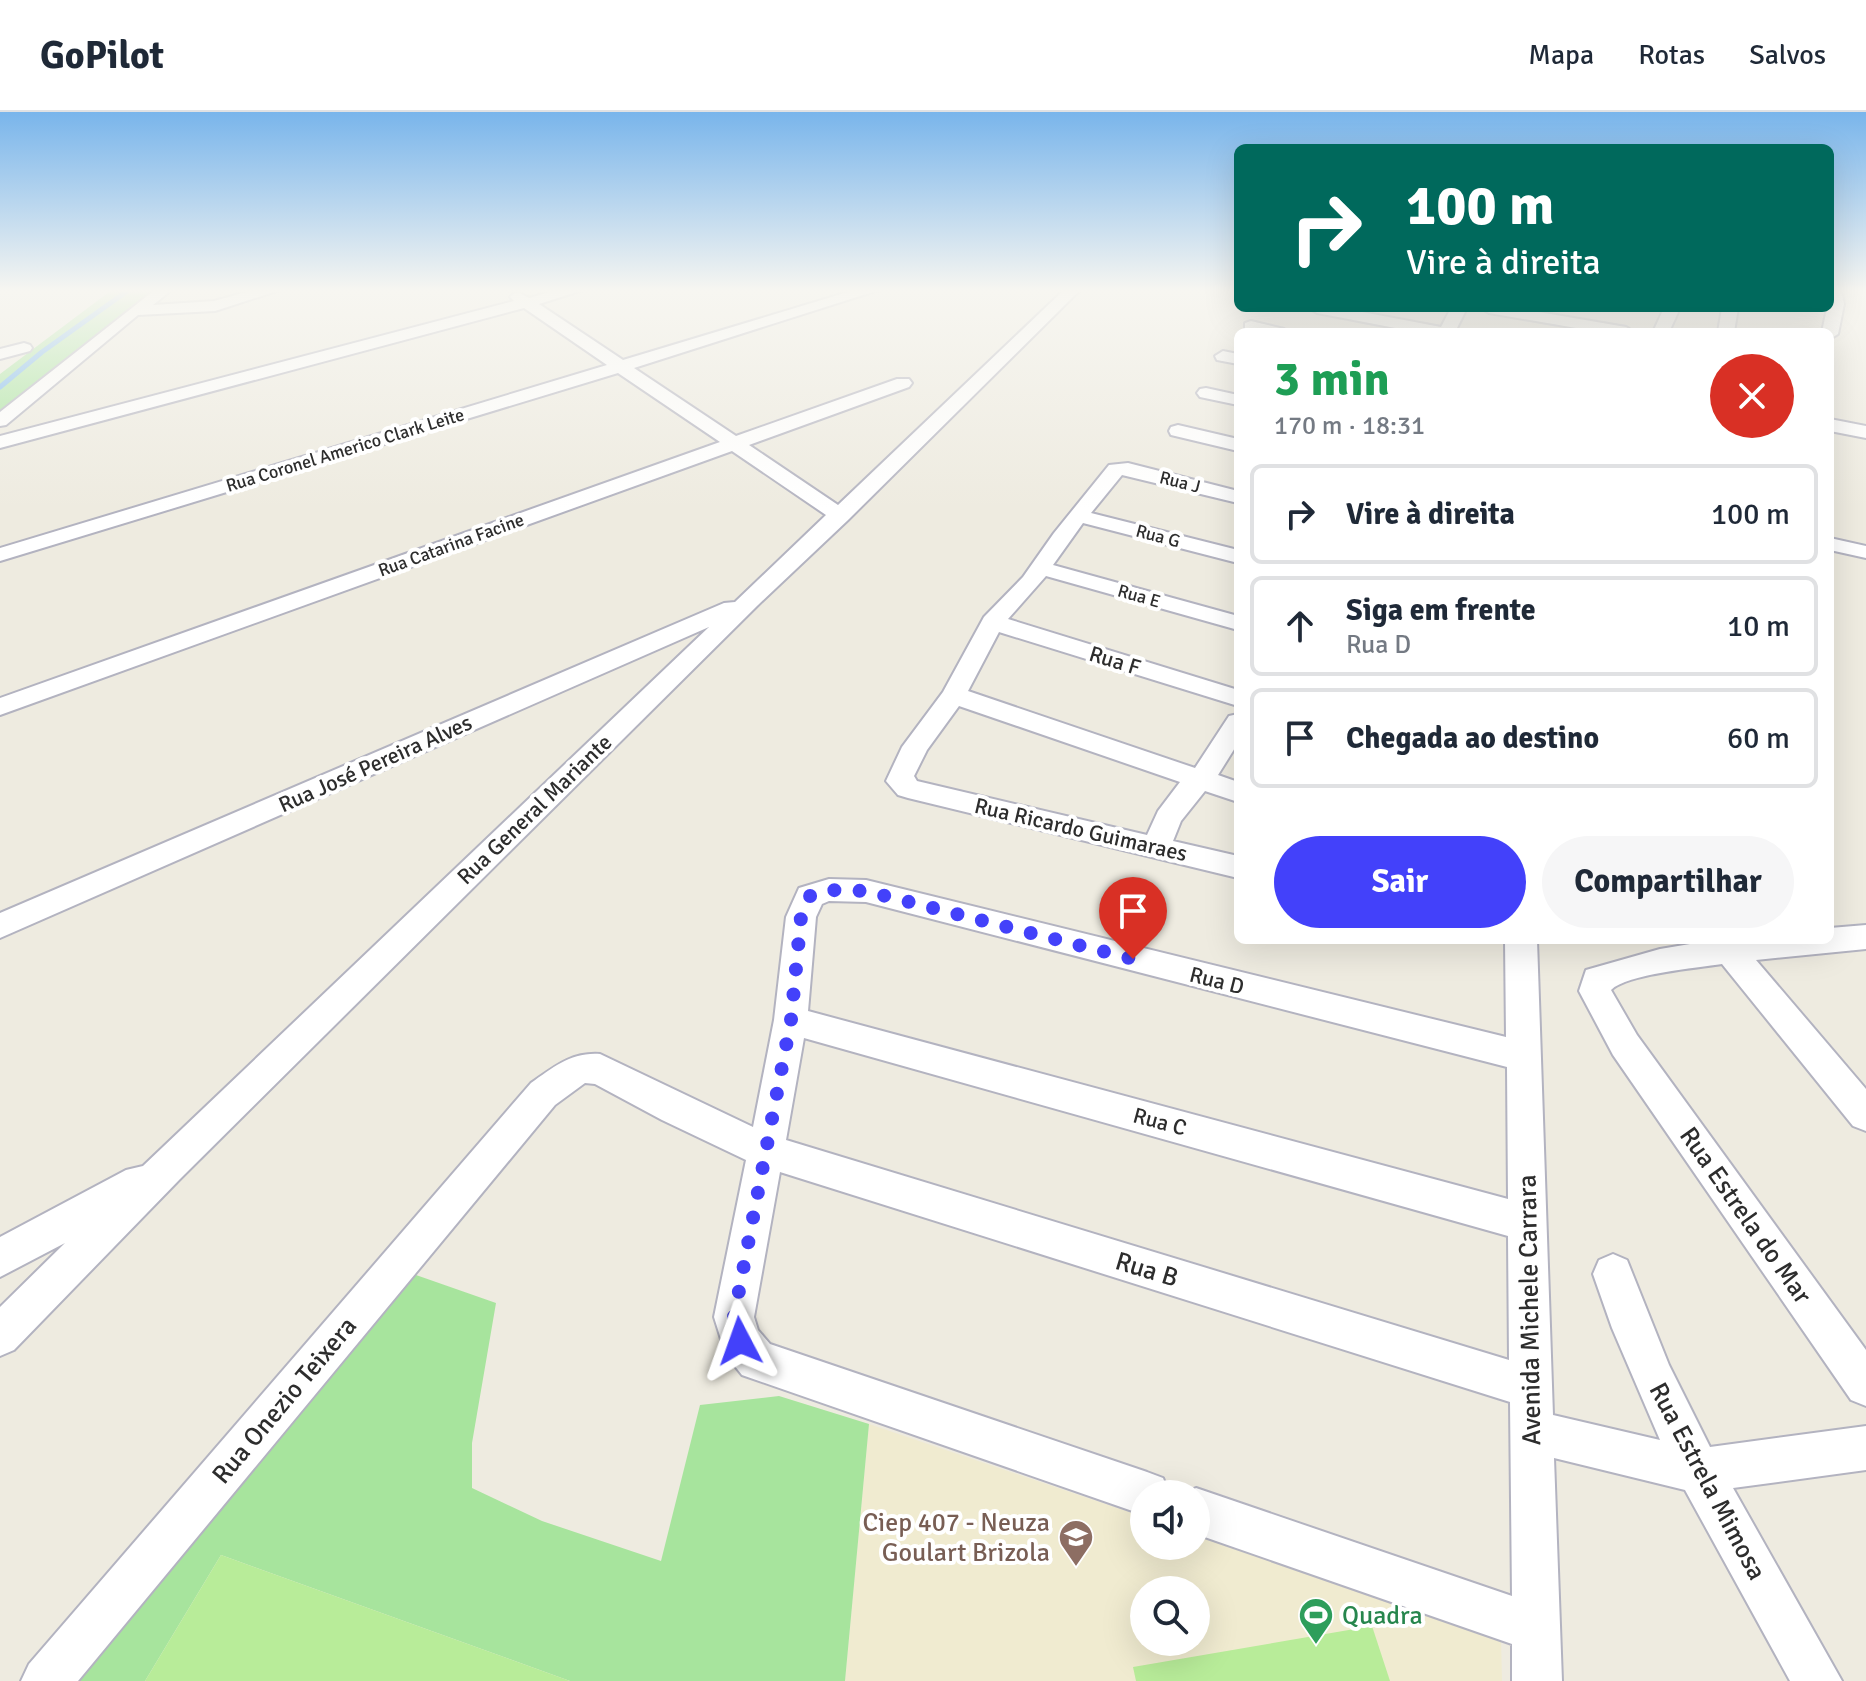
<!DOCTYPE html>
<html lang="pt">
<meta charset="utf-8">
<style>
body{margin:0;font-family:Signika,sans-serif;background:#f6f6f7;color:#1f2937;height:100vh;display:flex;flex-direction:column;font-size:30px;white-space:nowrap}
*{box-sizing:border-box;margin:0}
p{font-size:26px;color:#747a83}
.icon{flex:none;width:44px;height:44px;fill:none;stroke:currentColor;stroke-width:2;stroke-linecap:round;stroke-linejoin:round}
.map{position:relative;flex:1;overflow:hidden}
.sheet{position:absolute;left:1234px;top:216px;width:600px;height:616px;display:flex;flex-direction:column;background:#fff;border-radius:12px;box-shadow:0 8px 32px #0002}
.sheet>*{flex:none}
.top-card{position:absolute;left:1234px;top:32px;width:600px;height:168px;border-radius:12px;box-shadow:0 8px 32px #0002;background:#00695c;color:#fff;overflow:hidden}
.fabs{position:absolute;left:1130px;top:1368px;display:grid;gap:16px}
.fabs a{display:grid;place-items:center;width:80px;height:80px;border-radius:50%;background:#fff;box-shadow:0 8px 32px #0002;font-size:40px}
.pin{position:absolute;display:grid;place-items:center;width:68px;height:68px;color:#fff;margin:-82px -34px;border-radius:50% 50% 50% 0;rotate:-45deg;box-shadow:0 0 8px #0007}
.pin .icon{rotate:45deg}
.me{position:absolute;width:88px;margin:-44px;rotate:356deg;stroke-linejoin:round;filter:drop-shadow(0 0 6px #0008)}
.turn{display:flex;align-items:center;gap:28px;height:168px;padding:0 40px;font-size:36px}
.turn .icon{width:104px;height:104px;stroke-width:2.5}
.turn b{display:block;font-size:56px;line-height:68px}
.round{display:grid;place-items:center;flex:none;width:84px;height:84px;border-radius:42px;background:#f6f6f7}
.headline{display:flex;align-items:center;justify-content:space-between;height:136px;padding:0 40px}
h1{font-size:48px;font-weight:700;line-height:60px;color:#1e9e55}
.cta{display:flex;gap:16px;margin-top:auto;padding:16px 40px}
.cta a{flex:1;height:92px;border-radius:48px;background:#4341fa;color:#fff;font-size:32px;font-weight:700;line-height:92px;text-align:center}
.cta a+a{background:#f6f6f7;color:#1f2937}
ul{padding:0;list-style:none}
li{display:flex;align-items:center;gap:24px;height:100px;margin:0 16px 12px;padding:0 24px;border:4px solid #e0e1e3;border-radius:12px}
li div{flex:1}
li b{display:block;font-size:30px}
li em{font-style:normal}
header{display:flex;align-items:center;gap:48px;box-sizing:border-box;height:112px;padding:0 40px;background:#fff;border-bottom:2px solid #e0e1e3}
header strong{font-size:38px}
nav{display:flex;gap:44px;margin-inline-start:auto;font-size:28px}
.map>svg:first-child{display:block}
.education{fill:#f0ebd0;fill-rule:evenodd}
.green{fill:#a7e49d}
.pitch{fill:#b8ec99}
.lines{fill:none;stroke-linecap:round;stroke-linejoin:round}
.stream{stroke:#74b6ef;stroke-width:5}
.minor-casing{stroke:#b3b3c0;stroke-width:4}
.minor{fill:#fff;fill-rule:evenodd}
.route{stroke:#4341fa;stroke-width:14;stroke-dasharray:0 25.2}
.labels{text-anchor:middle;stroke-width:8;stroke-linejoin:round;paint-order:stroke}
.far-street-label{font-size:18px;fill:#2d2d2d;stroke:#fff}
.street-label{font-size:22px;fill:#2d2d2d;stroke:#fff}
.near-street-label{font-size:26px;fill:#2d2d2d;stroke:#fff}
.near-education-label{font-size:26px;fill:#785e54;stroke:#fff;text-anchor:end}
.near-leisure-label{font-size:26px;fill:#27864d;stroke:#fff;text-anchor:start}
</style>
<header>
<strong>GoPilot</strong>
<nav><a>Mapa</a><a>Rotas</a><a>Salvos</a></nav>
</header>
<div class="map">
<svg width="1866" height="1569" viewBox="0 0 1866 1569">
<rect width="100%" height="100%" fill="#eeebe0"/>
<path class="education" d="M869,1312L1144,1405V1434H1196V1422L1501,1525L1502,1569H845ZM1144,1478H1196V1530H1144Z"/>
<g class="green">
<polygon points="113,177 157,177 148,182 0,303 0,262"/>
<polygon points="416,1163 496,1191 472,1331 472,1376 542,1409 661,1449 700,1293 779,1284 869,1312 845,1569 570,1569 221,1443 145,1569 76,1569"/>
</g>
<g class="pitch">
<polygon points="221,1443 570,1569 145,1569"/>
<polygon points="1372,1514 1390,1569 1136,1569 1133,1555"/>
</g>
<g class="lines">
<polyline class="stream" points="0,275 42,240 130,177"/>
<g class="minor-casing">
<g id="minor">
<polygon points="156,177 173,177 153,193 214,189 258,177 283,177 215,199 138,203 6,313 0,314 0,300"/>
<polygon points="560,177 586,177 539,192 623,248 858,177 882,177 634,256 736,324 897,267 909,267 912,271 909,275 749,333 838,393 1065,177 1081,177 848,408 758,493 180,1067 14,1238 0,1244 0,1195 65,1131 0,1165 0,1125 126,1058 143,1054 709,515 0,826 0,801 724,491 735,490 826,403 732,339 0,603 0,586 720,330 618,261 0,449 0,436 607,253 524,196 0,336 0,324 514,189 510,185 513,182 518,180 529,186"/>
<polygon points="1830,177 1841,177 1844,192 1838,222 1830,227 1830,220 1822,220 1827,196 1830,196"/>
<polygon points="1309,196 1341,196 1441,215 1451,196 1467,196 1455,220 1416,220 1317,201"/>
<polygon points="1481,196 1516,196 1626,215 1634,220 1599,220 1489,201"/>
<polygon points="1664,196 1680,196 1669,220 1653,220"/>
<polygon points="1722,196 1738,196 1734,220 1718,220"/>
<polygon points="1251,209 1284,217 1286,220 1245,217 1245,211"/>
<polygon points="24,231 30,233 32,236 30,239 0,247 0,237"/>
<polygon points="1223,239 1238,242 1238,252 1217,248 1215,244"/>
<polygon points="1206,276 1238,283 1238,293 1200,285 1197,281 1200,277"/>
<polygon points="1830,307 1866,314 1866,326 1830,319"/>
<polygon points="1178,313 1238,327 1238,339 1171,323 1169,319 1171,315"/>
<path d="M1128,351L1238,379V391L1122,363L1091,401L1238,438V451L1083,411L1053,453L1238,504V518L1046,464L1008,507L1238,578V594L999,520L968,579L1195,656L1229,604L1238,602V631L1218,663L1238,670V690L1205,679L1181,709L1173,729L1238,744V766L908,686L898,683L886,669L902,635L943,580L984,505L1023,465L1054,421L1109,353ZM959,594L1180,670L1158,699L1147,723L917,669L914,664L927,638Z"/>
<polygon points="1830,426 1866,434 1866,446 1830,438"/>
<path d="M829,767L866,768L1506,925L1505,828H1537L1553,1303L1660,1328L1612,1216L1593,1162L1599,1148L1613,1142L1627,1148L1669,1253L1710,1335L1866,1314V1358L1733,1376L1842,1569H1790L1685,1378L1554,1346L1562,1569H1512V1532L1196,1422V1382H1183L1196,1376L1512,1484L1510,1290L780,1060L754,1205L758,1218L770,1232L1147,1360L1163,1366L1169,1382H1144V1403L742,1263L726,1243L714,1205L746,1048L662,1008L595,972L585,971L555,993L78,1569H21L29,1552L531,971C554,955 571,940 600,942L753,1015L774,908L786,805L799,776ZM829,789L866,790L1507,955L1508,1087L808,899L816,805L822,792ZM804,926L1508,1124L1509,1248L786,1028Z"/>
<path d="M1866,813V837L1756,848L1866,977V1019L1853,1014L1722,852C1697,856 1627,862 1611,878L1637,923L1866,1238V1294L1851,1288L1613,943L1579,879L1586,858L1660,837L1714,828H1830V816Z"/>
</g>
</g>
<use href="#minor" class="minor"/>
</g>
<linearGradient id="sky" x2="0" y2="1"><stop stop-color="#79b5eb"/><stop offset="0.45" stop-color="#f7f6f1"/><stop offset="1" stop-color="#f7f6f1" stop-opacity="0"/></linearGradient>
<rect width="1866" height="397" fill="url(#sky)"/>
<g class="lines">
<polyline class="route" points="740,1229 734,1205 791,908 801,805 810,784 829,778 866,779 1133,847"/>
</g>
<defs>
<g id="school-pin" transform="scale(1.8)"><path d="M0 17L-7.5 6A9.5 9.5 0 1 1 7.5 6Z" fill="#8d6e63" stroke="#fff"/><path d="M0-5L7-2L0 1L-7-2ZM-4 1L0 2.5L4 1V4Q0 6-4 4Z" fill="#fff"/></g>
<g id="stadium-pin" transform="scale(1.8)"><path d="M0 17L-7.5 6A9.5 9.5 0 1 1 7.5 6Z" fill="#2e9e5b" stroke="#fff"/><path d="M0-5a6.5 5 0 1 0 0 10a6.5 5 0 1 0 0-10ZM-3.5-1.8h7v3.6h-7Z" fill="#fff"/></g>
</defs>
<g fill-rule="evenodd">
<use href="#school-pin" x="1076" y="1425"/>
<use href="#stadium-pin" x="1316" y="1503"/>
</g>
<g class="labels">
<g class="far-street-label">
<text transform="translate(345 338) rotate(-17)" y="6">Rua Coronel Americo Clark Leite</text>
<text transform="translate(1180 370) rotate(14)" y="6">Rua J</text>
<text transform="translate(1158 424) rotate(15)" y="6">Rua G</text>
<text transform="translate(451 433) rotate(-20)" y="6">Rua Catarina Facine</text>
<text transform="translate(1139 484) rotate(16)" y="6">Rua E</text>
</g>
<g class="street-label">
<text transform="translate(1115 548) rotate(17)" y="8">Rua F</text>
<text transform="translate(375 651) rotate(-24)" y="8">Rua José Pereira Alves</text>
<text transform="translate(534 697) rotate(-44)" y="8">Rua General Mariante</text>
<text transform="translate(1081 717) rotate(13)" y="8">Rua Ricardo Guimaraes</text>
<text transform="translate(1217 868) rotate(14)" y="8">Rua D</text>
<text transform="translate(1160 1009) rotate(15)" y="8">Rua C</text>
</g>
<g class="near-street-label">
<text transform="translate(1746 1103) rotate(55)" y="9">Rua Estrela do Mar</text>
<text transform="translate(1147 1157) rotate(17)" y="9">Rua B</text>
<text transform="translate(1529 1198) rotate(-91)" y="9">Avenida Michele Carrara</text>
<text transform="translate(284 1288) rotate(-50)" y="9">Rua Onezio Teixera</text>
<text transform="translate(1708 1369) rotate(62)" y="9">Rua Estrela Mimosa</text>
</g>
<g class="near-education-label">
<text x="1050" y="1419">Ciep 407 - Neuza<tspan x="1050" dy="30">Goulart Brizola</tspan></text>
</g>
<g class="near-leisure-label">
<text x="1342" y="1512">Quadra</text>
</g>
</g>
</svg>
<div class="fabs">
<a><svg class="icon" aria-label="sound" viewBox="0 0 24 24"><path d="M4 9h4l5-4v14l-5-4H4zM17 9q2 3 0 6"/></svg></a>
<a><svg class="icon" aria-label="search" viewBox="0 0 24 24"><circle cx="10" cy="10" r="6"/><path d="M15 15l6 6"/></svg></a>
</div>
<div class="pin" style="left:1133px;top:847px;background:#d93025"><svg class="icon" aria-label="arrive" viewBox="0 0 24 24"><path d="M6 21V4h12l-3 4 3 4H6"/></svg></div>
<svg class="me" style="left:740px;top:1229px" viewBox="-20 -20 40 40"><path d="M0-17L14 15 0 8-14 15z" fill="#4341fa" stroke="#fff" stroke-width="4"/></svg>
<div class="top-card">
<div class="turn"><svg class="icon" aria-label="right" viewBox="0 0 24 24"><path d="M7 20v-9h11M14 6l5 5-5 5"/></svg><div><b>100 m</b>Vire à direita</div></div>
</div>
<section class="sheet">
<div class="headline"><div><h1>3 min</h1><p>170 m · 18:31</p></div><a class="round" style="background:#d93025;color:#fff"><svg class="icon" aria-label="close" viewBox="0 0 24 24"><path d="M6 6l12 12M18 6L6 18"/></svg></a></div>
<ul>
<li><svg class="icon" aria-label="right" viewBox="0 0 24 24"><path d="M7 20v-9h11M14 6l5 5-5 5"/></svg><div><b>Vire à direita</b></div><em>100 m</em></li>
<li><svg class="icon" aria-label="ahead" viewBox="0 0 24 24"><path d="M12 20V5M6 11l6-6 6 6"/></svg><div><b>Siga em frente</b><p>Rua D</p></div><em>10 m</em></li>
<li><svg class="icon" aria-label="arrive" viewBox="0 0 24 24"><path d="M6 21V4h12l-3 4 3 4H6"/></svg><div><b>Chegada ao destino</b></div><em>60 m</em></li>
</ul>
<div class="cta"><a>Sair</a><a>Compartilhar</a></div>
</section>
</div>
